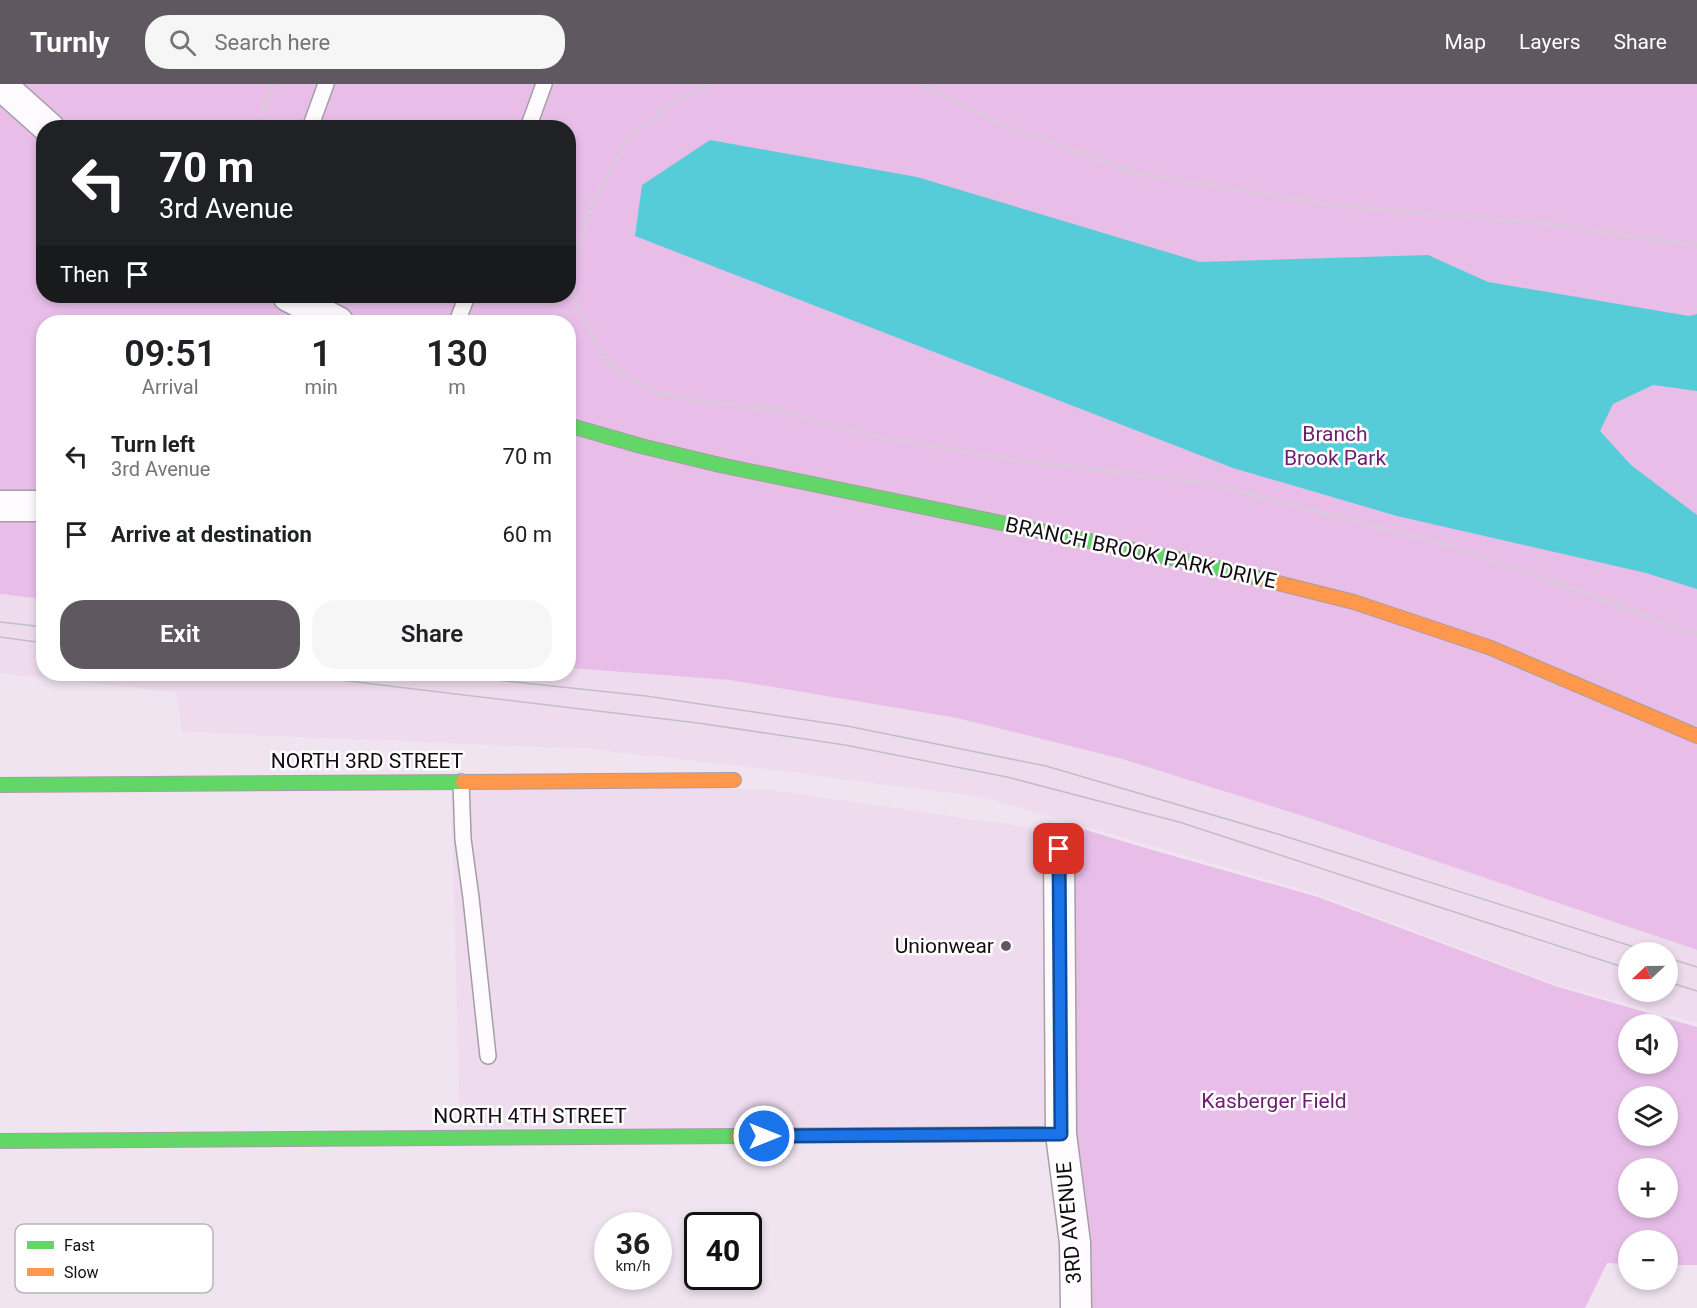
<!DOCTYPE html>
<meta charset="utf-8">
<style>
body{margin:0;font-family:Roboto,sans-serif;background:#f6f6f6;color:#202124;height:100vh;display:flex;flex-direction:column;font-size:22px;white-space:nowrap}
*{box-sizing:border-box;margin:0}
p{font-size:20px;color:#757577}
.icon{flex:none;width:33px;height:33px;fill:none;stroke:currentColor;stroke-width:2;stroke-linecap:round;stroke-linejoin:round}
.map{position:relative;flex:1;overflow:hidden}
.details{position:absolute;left:36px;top:231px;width:540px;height:366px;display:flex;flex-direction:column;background:#fff;border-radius:24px;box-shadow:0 3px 9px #0003}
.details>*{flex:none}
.hud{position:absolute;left:36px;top:36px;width:540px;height:183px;border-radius:24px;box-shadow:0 3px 9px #0003;background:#202124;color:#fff;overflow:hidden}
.needle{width:39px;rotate:248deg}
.tools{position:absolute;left:1618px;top:858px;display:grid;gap:12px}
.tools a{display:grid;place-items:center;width:60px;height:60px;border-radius:50%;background:#fff;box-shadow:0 3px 9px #0003;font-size:30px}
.speed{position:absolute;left:594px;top:1128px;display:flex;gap:12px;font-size:30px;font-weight:700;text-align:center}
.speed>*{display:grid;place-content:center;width:78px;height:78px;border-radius:50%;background:#fff;box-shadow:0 3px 9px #0003;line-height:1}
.speed small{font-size:15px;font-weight:400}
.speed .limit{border:3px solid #111;border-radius:9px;background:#fff;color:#111}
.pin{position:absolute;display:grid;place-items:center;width:51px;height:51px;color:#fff;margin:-26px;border-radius:12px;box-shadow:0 3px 9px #0006}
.me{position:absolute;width:66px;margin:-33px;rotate:90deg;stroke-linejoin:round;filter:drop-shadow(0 0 4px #0008)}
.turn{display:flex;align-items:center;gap:21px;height:126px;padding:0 24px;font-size:27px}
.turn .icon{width:78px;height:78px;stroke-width:2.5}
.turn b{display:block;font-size:42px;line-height:51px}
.then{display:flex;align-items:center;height:57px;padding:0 24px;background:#0003;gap:12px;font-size:22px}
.eta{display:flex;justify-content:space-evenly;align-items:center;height:102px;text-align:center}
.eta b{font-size:36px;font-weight:600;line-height:42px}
.cta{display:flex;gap:12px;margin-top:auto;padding:12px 24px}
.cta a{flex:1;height:69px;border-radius:24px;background:#605860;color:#fff;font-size:24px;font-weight:600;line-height:69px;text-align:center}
.cta a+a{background:#f6f6f6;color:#202124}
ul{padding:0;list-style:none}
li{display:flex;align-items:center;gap:18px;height:78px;padding:0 24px}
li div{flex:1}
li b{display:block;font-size:22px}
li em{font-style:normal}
header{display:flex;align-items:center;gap:36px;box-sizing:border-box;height:84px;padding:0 30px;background:#605860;color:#fff}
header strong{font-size:28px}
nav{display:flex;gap:33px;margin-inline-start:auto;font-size:21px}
.search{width:420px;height:54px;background:#f6f6f6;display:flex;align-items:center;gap:15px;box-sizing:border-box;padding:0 21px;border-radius:24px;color:#757577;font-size:22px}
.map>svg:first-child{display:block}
.built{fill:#eedbee;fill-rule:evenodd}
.green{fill:#e8bee9;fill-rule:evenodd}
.water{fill:#56ccd8}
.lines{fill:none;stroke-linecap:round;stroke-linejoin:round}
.lane-casing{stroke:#a69ea6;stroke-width:18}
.street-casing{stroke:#a69ea6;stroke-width:33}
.fast-casing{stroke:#a69ea6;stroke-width:16}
.slow-casing{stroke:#a69ea6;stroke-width:16}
.path{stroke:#d3d0d3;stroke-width:4;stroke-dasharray:3 3;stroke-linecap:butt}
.lane{stroke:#fdfbfd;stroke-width:15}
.street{stroke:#fdfbfd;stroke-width:30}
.fast{stroke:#63d668;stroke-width:14}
.slow{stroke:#ff974d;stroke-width:14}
.tram{stroke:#c2bfc2;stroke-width:1.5}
.route-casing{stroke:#114b97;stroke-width:15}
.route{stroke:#1a73e8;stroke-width:10}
.poi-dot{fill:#605860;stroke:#fff;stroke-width:2}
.labels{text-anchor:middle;stroke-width:5;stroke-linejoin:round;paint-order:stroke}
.park-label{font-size:21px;fill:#6e1d72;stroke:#fff}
.street-label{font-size:21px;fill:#130d13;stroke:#fff}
.poi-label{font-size:21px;fill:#130d13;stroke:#fff;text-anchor:end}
.key{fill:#fff;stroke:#b8b6b8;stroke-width:1.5}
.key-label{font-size:16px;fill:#130d13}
</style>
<header>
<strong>Turnly</strong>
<div class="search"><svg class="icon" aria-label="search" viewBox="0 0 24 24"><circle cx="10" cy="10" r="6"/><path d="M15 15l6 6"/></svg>Search here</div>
<nav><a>Map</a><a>Layers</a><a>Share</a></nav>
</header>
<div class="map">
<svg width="1697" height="1224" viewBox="0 0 1697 1224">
<rect width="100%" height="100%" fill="#efe4ef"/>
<g class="built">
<path d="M0,510L43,515L44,590H568L569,584L729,596L957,634L1122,675L1309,734L1697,866V939L1555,900L1314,809L982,713L774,686L592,665L182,648L176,608L0,589ZM1629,868H1668V908H1629Z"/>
<polygon points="451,698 770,706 1048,746 1050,1050 460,1043"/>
</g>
<g class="green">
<path d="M0,0H1697V866L1309,734L1122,675L1030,652L957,634L730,596L569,584L568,238H44L43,515L0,510ZM44,44H568V212H44Z"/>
<path d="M1063,739L1142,763L1318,813L1555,902L1697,943V1181H1668V1156H1629V1180L1607,1179L1585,1224H1091L1092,1178L1066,1050L1068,1028ZM1629,940H1668V980H1629ZM1629,1012H1668V1052H1629ZM1629,1084H1668V1124H1629Z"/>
</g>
<polygon class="water" points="710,56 917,93 1200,178 1428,171 1488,198 1689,232 1697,230 1697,307 1653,301 1613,320 1600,347 1631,381 1697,431 1697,505 1646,489 1397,432 1233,384 635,152 642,101"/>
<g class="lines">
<g class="lane-casing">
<g id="lane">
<polyline points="310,44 326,0"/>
<polyline points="528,44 544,0"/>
<polyline points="457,238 467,212"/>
<polyline points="461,698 463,755 471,814 488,972"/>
</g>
</g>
<g class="street-casing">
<g id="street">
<polyline points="0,0 49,44"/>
<polyline points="288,212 338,238"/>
<polyline points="0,422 44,422"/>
<polyline points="1059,765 1061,1050 1075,1159 1076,1224"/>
</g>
</g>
<g class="fast-casing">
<g id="fast">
<polyline points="568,341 641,362 720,381 1206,481 1266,496"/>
<polyline points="0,701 463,698"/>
<polyline points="0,1057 738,1052"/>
</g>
</g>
<g class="slow-casing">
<g id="slow">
<polyline points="1266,496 1354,518 1491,564 1697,652"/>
<polyline points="463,698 734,696"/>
<polyline points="738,1052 1061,1050"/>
</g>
</g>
<g class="path">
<polyline points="710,0 668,21 627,57 591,122 571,187 576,217 598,262 609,281 658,309 697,317 776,326 874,352 1014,376 1212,400 1458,464 1584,509 1697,551"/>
<polyline points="920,0 1000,40 1139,90 1333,121 1551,140 1697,162"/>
<polyline points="257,44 273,0"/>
</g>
<use href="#lane" class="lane"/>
<use href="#street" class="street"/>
<use href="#fast" class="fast"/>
<use href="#slow" class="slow"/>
<g class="tram">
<polyline points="0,538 44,543"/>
<polyline points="0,553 44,559"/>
<polyline points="290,590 698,639 845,661 1007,693 1179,738 1629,885"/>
<polyline points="440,590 646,612 847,642 1046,682 1281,751 1650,868"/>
<polyline points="1668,874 1697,883"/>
<polyline points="1668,898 1697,907"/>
</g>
</g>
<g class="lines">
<g class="route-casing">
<polyline id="route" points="764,1052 1061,1050 1059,765"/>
</g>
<use href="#route" class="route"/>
</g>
<circle class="poi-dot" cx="1006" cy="862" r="6"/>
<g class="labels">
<g class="park-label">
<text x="1335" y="357">Branch<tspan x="1335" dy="24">Brook Park</tspan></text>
<text x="1274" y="1024">Kasberger Field</text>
</g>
<g class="street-label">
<text transform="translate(1141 469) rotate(12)" y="7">BRANCH BROOK PARK DRIVE</text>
<text x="367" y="684">NORTH 3RD STREET</text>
<text x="530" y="1039">NORTH 4TH STREET</text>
<text transform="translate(1069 1139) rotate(-95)" y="7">3RD AVENUE</text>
</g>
<g class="poi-label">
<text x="994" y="869">Unionwear</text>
</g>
</g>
<rect x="15" y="1140" width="198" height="69" rx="9" class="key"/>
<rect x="27" y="1157" width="27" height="8" fill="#63d668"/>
<rect x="27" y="1184" width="27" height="8" fill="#ff974d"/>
<g class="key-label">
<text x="64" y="1167">Fast</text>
<text x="64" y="1194">Slow</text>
</g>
</svg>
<div class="tools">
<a><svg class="needle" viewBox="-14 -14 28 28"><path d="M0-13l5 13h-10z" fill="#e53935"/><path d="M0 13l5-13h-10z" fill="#757577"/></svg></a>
<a><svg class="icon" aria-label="sound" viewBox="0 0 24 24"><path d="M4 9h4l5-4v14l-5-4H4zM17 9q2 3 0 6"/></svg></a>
<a><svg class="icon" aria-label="layers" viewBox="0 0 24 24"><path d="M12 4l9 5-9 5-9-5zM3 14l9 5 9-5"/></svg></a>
<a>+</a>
<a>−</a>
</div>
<div class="speed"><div>36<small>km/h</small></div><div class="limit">40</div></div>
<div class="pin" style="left:1059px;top:765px;background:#d93025"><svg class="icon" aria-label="arrive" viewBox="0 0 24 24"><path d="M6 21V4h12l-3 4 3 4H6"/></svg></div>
<svg class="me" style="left:764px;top:1052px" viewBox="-20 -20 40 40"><circle r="17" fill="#1a73e8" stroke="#fff" stroke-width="3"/><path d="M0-11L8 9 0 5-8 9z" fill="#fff"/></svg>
<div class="hud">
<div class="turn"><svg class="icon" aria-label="left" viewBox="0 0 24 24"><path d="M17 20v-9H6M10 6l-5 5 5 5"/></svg><div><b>70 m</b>3rd Avenue</div></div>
<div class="then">Then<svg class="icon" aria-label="arrive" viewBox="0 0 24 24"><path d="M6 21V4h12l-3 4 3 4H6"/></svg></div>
</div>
<section class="details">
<div class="eta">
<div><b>09:51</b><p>Arrival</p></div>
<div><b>1</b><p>min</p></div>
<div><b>130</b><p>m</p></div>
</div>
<ul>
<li><svg class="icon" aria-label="left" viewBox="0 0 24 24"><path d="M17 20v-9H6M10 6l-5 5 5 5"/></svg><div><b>Turn left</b><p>3rd Avenue</p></div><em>70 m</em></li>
<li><svg class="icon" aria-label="arrive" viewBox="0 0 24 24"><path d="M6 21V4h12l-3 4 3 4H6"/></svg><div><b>Arrive at destination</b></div><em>60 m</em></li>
</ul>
<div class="cta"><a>Exit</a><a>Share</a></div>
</section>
</div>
